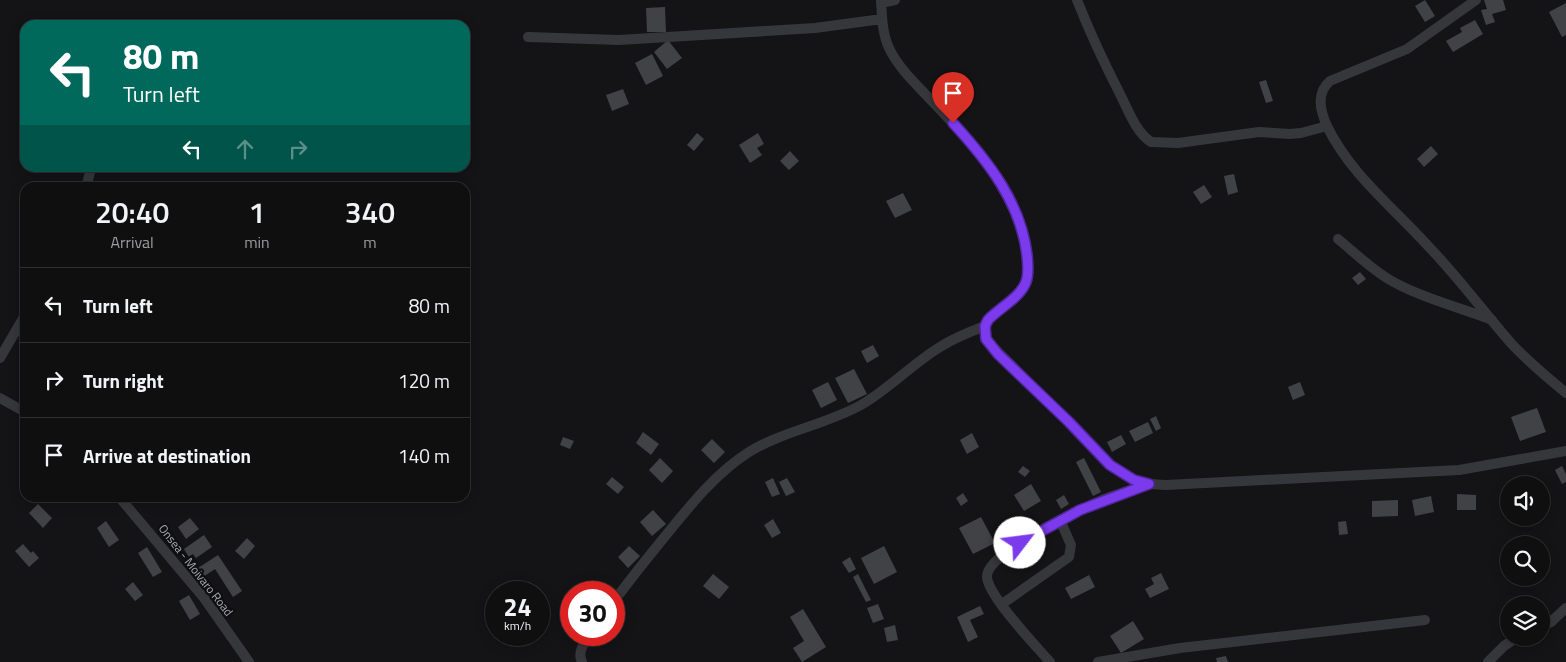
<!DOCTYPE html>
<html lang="en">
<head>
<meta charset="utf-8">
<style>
  body { margin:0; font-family:"Titillium Web",sans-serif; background:#1d1d1e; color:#f1f3f6; height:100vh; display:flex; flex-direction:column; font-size:19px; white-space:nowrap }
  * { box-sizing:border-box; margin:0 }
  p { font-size:16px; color:#9b9c9f }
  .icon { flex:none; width:28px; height:28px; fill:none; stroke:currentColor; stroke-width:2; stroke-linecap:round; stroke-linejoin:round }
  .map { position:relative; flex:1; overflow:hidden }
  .drawer { position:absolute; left:20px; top:182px; width:450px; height:320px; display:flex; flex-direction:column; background:#0f0f10; border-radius:15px; box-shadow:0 2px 12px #0003,0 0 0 1px #2f2f30 }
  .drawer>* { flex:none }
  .top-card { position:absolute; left:20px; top:20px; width:450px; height:152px; border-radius:15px; box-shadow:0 2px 12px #0003,0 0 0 1px #2f2f30; background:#00695c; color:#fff; overflow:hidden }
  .fabs { position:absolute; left:1500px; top:476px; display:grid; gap:10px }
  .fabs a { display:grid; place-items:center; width:50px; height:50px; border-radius:50%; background:#0f0f10; box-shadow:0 2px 12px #0003,0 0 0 1px #2f2f30; font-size:25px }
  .speed { position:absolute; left:485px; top:581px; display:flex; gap:10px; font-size:25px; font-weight:700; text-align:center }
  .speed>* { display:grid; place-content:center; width:65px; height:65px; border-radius:50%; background:#0f0f10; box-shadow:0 2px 12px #0003,0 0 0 1px #2f2f30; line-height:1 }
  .speed small { font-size:12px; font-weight:400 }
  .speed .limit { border:8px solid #d22; background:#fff; color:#111 }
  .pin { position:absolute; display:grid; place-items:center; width:42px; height:42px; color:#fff; margin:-51px -21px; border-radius:50% 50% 50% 0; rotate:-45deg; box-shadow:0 0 5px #0007 }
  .pin .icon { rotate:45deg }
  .me { position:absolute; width:55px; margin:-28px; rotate:60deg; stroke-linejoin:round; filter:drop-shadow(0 0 4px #0008) }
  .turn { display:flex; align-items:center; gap:18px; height:105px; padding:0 20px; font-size:22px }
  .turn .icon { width:65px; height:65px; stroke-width:2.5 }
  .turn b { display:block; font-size:35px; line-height:42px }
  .lanes { display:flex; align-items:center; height:48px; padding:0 20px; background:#0003; justify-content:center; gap:25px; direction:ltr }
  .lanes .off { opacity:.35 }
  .eta { display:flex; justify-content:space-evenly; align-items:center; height:85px; text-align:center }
  .eta b { font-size:30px; font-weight:600; line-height:35px }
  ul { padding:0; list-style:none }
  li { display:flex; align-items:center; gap:15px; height:75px; padding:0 20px; border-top:1px solid #2f2f30 }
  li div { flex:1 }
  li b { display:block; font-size:19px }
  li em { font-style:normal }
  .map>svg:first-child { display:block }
  .building { fill:#414246 }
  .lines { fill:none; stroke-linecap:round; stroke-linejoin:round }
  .street { stroke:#36373b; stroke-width:10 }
  .route-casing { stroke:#51269a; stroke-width:12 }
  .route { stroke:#7c3aed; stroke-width:9 }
  .labels { text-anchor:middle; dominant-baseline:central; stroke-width:4.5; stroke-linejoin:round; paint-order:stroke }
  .street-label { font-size:12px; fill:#a7acb5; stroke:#0f0f11 }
</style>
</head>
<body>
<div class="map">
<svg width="1566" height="662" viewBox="0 0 1566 662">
  <rect width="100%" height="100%" fill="#141416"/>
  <path class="building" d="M 1425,0 L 1435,16 L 1425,22 L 1415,6 Z
    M 1484,0 L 1503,0 L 1506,10 L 1492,14 L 1495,22 L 1486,25 L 1481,10 L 1487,9 Z
    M 1566,3 L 1566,35 L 1562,37 L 1549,12 Z
    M 665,7 L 666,32 L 647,32 L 646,8 Z
    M 1475,20 L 1483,34 L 1453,52 L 1446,41 L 1462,32 L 1460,28 Z
    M 668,40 L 682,58 L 667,69 L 654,52 Z
    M 652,54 L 663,76 L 646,85 L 635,63 Z
    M 1266,80 L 1273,101 L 1266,103 L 1259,82 Z
    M 623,89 L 629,104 L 612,111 L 606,95 Z
    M 697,133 L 704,139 L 694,151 L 687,145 Z
    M 758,133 L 764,144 L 757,148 L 762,155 L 750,163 L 739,145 Z
    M 1431,146 L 1438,154 L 1424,167 L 1417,159 Z
    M 790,151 L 799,161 L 789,170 L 780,161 Z
    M 1234,174 L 1238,192 L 1228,195 L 1224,176 Z
    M 1204,185 L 1212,197 L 1201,204 L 1193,192 Z
    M 903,193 L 912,210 L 895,218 L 886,201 Z
    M 1360,272 L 1366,279 L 1358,285 L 1352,278 Z
    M 873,345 L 879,356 L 867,363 L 861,351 Z
    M 854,369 L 867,394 L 848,403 L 835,378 Z
    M 828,382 L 837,400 L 821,408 L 812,390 Z
    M 1300,382 L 1305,395 L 1293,400 L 1288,387 Z
    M 1537,408 L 1546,432 L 1520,441 L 1511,417 Z
    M 1156,416 L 1161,428 L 1156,431 L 1150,419 Z
    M 1148,422 L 1153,433 L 1135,442 L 1129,431 Z
    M 643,432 L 659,444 L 651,455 L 636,443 Z
    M 972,433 L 979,447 L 967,454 L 960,440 Z
    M 1121,435 L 1126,444 L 1112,452 L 1107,442 Z
    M 563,437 L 574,441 L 570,449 L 560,445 Z
    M 712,439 L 725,452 L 714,463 L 701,450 Z
    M 660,458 L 673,471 L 662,483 L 649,470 Z
    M 1084,458 L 1101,492 L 1093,496 L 1076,462 Z
    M 1023,466 L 1030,471 L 1025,477 L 1018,472 Z
    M 1562,466 L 1566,474 L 1566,482 L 1562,484 L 1555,470 Z
    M 612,477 L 624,487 L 618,494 L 606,484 Z
    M 773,478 L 780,494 L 772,497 L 765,482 Z
    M 787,478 L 795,492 L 786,496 L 779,482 Z
    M 1031,484 L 1041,501 L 1024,511 L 1014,495 Z
    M 963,493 L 968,501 L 961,506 L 956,498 Z
    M 1457,494 L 1476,495 L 1476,510 L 1457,510 Z
    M 1064,495 L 1069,504 L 1061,509 L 1056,500 Z
    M 1431,496 L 1434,512 L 1415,516 L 1412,500 Z
    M 1398,500 L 1398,516 L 1372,517 L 1372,501 Z
    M 38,504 L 52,518 L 43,528 L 29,513 Z
    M 653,510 L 666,524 L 652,536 L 640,522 Z
    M 981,517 L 995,543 L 973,554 L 959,528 Z
    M 190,518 L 199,529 L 186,539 L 178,527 Z
    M 773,519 L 781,533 L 772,538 L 764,525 Z
    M 106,521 L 119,540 L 109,547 L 97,528 Z
    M 1346,521 L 1348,534 L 1339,535 L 1338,522 Z
    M 204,535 L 212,547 L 196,558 L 193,554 L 189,557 L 184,549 Z
    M 247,538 L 255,546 L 244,559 L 235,551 Z
    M 23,544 L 31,553 L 33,551 L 39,558 L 29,567 L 15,551 Z
    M 629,546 L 640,556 L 628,568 L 618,557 Z
    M 884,546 L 897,572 L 874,584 L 861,558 Z
    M 147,547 L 162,572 L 153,577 L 138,553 Z
    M 218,555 L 242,591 L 233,597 L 215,569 L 203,577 L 198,568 Z
    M 850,557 L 856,569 L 849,573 L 842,562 Z
    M 1161,573 L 1169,589 L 1150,598 L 1145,589 L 1154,584 L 1151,578 Z
    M 713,574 L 729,587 L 719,599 L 703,586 Z
    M 858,574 L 871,600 L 866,602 L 853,577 Z
    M 1089,575 L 1095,587 L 1071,599 L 1065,588 Z
    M 133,582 L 143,595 L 135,601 L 125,589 Z
    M 189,595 L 200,614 L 190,620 L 179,601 Z
    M 878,604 L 884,619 L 873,623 L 867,608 Z
    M 980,606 L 984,614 L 970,620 L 978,637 L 968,642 L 957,617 Z
    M 803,609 L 826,647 L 802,662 L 793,648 L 804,641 L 790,617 Z
    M 1133,621 L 1144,639 L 1121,653 L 1110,636 Z
    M 895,625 L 898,640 L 887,642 L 884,628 Z
    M 1226,656 L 1228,662 L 1217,662 L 1216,658 Z"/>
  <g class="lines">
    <path class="street" d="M 881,0 C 882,16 882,33 889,48 C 899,69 917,85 932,101 C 972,143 1012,184 1025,242 C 1027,254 1030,271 1025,283 C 1019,298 999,308 988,320 L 985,326 L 985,333 L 990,344 L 1069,422 L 1110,465 L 1134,480 L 1149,484 L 1166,485 L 1459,470 L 1566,451
      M 1077,0 C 1090,33 1105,65 1121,96 C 1129,112 1136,132 1151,142 L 1178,143 L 1259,132 L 1290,134 L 1301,133 L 1327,126
      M 1476,0 L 1407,49 L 1330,81 C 1316,93 1320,110 1327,126 C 1350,174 1394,208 1429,247 C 1458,277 1483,311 1510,342 C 1527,361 1547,377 1566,393
      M 881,3 L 895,0
      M 528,37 L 619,40 L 815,28 L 882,19
      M 86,188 L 91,168
      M 1338,239 C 1355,253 1371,269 1390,280 C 1419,297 1461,308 1492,320
      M 0,358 L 25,315
      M 0,398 L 25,412
      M 120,498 L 204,598 L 249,662
      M 614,601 C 627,584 640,567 654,550 C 682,516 711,476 749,452 C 783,431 825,425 861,405 C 889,389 912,364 940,347 C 954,338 969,332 985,326
      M 1002,604 L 1069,557 L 1071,545 L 1060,520
      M 1541,626 L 1551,622 L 1566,608
      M 582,662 C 577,652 584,643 590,635
      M 1050,662 C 1036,646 988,596 987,577 C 985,553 1081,509 1102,500 C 1117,494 1133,489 1149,484
      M 1098,662 L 1180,648 L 1425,620
      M 1488,662 L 1504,646 L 1516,638"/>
  </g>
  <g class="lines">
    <defs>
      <path id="route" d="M 953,123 C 988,161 1021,203 1027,255 C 1028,264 1029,274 1026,282 C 1020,298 999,308 988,320 L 985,326 L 986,339 L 998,354 L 1069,422 L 1110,465 L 1134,480 L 1149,484 L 1080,510 L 1020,543"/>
    </defs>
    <use href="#route" class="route-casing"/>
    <use href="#route" class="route"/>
  </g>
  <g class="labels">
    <g class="street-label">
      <text transform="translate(196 570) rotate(52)">Onsea - Moivaro Road</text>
    </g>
  </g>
</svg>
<div class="fabs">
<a><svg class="icon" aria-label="sound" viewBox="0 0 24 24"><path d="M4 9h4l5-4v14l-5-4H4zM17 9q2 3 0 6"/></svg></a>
<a><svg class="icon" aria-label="search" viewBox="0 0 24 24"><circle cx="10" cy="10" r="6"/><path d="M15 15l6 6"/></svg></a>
<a><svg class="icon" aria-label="layers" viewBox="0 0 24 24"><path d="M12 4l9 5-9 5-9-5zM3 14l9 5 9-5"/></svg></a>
</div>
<div class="speed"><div>24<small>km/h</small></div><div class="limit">30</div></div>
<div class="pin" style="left:953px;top:123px;background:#d93025"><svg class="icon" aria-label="arrive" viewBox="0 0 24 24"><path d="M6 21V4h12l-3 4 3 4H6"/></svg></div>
<svg class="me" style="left:1020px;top:543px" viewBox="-20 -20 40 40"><circle r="19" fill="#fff"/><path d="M0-13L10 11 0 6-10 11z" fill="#7c3aed"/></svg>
<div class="top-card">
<div class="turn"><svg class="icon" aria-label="left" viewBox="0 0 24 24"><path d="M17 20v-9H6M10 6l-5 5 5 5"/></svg><div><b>80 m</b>Turn left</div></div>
<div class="lanes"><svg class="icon" aria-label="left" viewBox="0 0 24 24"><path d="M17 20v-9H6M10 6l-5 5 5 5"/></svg><svg class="icon off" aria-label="ahead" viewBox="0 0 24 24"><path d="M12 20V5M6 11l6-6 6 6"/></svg><svg class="icon off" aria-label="right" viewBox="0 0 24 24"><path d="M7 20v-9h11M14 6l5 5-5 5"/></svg></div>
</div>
<section class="drawer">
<div class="eta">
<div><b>20:40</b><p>Arrival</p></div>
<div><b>1</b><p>min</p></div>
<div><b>340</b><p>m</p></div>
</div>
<ul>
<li><svg class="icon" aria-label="left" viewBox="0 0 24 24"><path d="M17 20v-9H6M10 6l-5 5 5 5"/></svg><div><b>Turn left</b></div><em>80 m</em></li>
<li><svg class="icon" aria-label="right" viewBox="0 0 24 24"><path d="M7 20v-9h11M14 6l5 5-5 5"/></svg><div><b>Turn right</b></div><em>120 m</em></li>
<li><svg class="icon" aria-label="arrive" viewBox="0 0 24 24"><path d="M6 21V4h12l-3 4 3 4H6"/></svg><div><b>Arrive at destination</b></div><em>140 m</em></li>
</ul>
</section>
</div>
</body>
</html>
